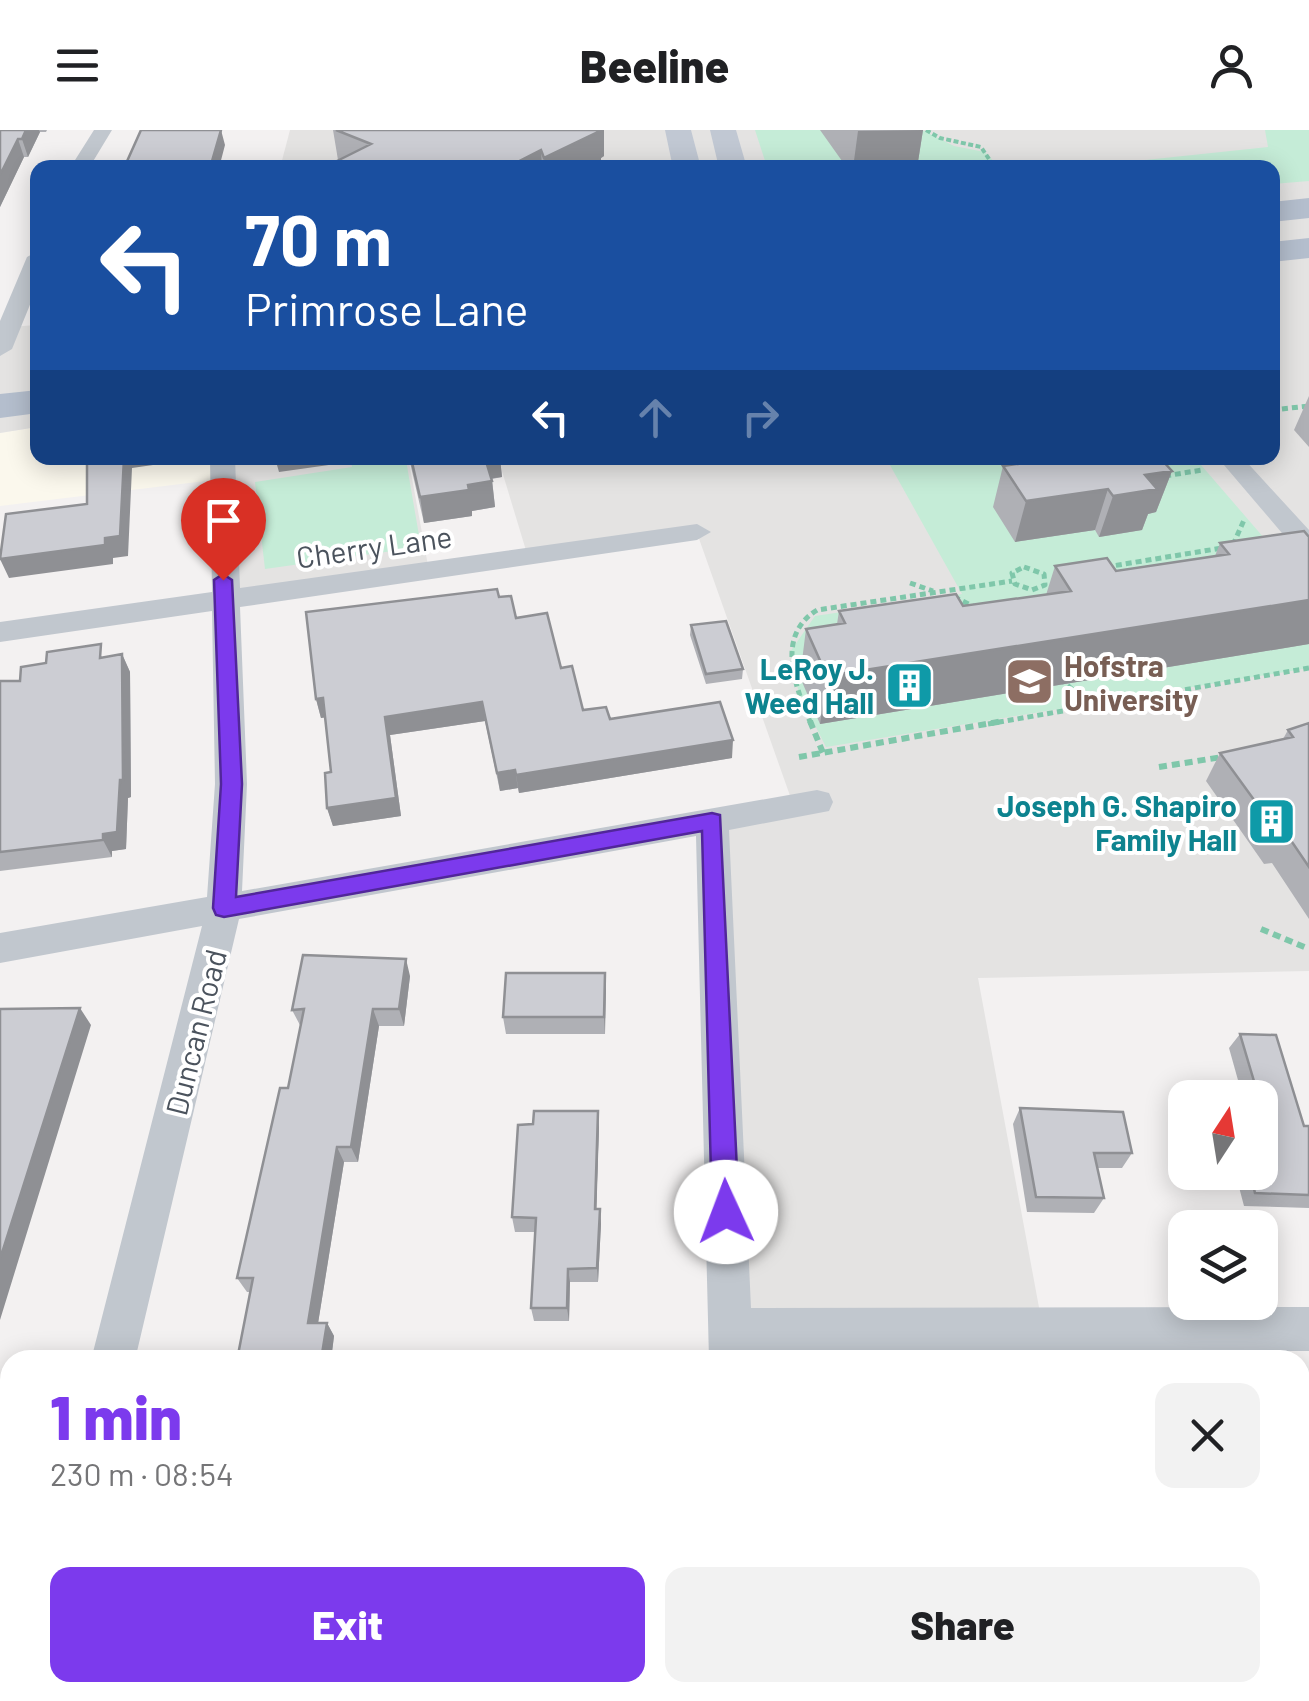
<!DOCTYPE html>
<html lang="en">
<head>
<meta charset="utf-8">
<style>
  body { margin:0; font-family:Barlow,sans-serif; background:#f2f2f2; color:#202124; height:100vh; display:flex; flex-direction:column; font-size:38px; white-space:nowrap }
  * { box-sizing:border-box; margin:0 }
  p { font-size:32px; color:#757577 }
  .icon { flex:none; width:55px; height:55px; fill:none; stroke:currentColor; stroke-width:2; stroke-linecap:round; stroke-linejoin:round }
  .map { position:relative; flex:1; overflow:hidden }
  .drawer { position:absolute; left:0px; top:1220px; width:1310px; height:352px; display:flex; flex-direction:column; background:#fff; border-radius:30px 30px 0 0; box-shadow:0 5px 25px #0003 }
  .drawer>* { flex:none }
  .top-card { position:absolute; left:30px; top:30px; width:1250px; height:305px; border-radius:20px; box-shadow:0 5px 25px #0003; background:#1a4fa0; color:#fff; overflow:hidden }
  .needle { width:65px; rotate:12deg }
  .tools { position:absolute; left:1168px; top:950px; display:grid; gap:20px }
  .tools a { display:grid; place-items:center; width:110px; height:110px; border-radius:20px; background:#fff; box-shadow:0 5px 25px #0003; font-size:50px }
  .pin { position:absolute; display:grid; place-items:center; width:85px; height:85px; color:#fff; margin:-102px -42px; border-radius:50% 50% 50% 0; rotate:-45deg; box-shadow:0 0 10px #0007 }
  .pin .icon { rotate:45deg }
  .me { position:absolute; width:110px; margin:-55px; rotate:358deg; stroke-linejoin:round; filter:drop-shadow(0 0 8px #0008) }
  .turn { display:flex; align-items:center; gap:35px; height:210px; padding:0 50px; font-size:45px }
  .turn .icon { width:130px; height:130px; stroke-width:2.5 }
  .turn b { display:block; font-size:70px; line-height:85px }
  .lanes { display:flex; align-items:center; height:95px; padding:0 50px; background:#0003; justify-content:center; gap:50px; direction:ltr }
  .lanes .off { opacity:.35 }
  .round { display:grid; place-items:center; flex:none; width:105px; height:105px; border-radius:20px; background:#f2f2f2 }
  .overview { display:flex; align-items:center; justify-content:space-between; height:170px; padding:0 50px }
  h1 { font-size:60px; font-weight:800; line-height:75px; color:#7c3aed }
  .action { display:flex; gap:20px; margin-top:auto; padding:20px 50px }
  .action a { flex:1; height:115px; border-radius:20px; background:#7c3aed; color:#fff; font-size:40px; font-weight:800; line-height:115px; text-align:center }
  .action a+a { background:#f2f2f2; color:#202124 }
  header { display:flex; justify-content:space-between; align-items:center; height:130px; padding:0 50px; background:#fff; font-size:45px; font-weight:800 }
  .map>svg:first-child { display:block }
  .commercial { fill:#fbf8ed }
  .education { fill:#e4e3e2 }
  .green { fill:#c5ecd7 }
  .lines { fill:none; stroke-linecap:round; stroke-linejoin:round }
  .path-far2 { stroke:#7fc7aa; stroke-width:4; stroke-dasharray:5 2.5; stroke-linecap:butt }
  .path-far1 { stroke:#7fc7aa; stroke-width:5; stroke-dasharray:6 4; stroke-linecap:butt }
  .path { stroke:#7fc7aa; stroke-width:6; stroke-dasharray:8 5; stroke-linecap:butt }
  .street { fill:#c1c7ce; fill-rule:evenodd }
  .secondary { fill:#c1c8d3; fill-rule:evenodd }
  .primary { fill:#b4becd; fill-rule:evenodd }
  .wall { fill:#afb0b5 }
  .shaded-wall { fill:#8f9094 }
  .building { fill:#cccdd3; stroke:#8f9094; stroke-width:2.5 }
  .route { fill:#7c3aed; stroke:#51269a; stroke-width:2.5 }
  .labels { text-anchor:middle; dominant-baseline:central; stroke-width:8; stroke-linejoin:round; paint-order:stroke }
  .street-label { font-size:30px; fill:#4b535d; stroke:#fff }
  .education-label { font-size:30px; font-weight:bold; fill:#785e54; stroke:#fff; text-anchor:start }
  .culture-label { font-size:30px; font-weight:bold; fill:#0d838f; stroke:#fff; text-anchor:end }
</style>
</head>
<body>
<header><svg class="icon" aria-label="menu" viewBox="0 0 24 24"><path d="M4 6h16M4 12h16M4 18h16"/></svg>Beeline<svg class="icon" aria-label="person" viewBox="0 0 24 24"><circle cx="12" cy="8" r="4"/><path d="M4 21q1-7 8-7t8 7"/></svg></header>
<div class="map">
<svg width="1309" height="1571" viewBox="0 0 1309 1571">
  <rect width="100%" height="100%" fill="#f3f1f1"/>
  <path class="commercial" d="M 37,297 L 38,328 L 222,328 L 222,349 L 0,376 L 0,303 Z"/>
  <path class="education" d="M 290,0 L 1309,0 L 1309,841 L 978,848 L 1043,1199 L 730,1200 L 712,691 L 794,677 L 697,403 L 528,427 L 498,328 L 1272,328 L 1272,38 L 280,38 Z
    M 37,195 L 37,297 L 0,303 L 0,219 L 9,197 Z
    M 222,328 L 441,328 L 409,332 L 429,441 L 223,470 Z"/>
  <path class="green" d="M 755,0 L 922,0 L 954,16 L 985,22 L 999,37 L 767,37 Z
    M 1265,0 L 1309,0 L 1309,51 L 1273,54 L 1272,38 L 1079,37 L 1268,17 Z
    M 376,328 L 416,328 L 406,330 L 421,417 L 265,439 L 255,352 L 352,337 L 351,331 Z
    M 886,328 L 1195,328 L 1309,460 L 1309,538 L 826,617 L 799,564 L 790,522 L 815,486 L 962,464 Z"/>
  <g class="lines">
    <path class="path-far2" d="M 926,0 L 940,8 L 981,17 L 995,38"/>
    <path class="path-far1" d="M 1272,280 L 1309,276
      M 1165,346 L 1202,340
      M 1233,415 L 1244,390
      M 1024,437 L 1044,444 L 1045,455 L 1032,460 L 1015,454 L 1012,443 Z
      M 1106,437 L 1222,418
      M 910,453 L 933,461
      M 954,467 L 979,479
      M 1060,549 L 1092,576
      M 811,594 C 795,556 775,506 817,480 L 1012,451
      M 988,594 L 1309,538"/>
    <path class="path" d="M 810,591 L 823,623
      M 799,627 L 1003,591
      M 1159,637 L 1222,627
      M 1261,799 L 1309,819"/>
    <path class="street" d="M 94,0 L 112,0 L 89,38 L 70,38 Z
      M 38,121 L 38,155 L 12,219 L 0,226 L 0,191 L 27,127 Z
      M 210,328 L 235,328 L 240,458 L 697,394 L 711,402 L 697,410 L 240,477 L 247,654 L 242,761 L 817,660 L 829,663 L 833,672 L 829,681 L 729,700 L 751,1178 L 1309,1177 L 1309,1221 L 753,1222 L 753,1230 L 709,1230 L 696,706 L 239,789 L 135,1230 L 91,1230 L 202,796 L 0,833 L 0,803 L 207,767 L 215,654 L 212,481 L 0,512 L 0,492 L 212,462 Z
      M 1218,328 L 1243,328 L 1309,400 L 1309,426 L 1299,423 Z
      M 10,1546 L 10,1562 L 54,1562 L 53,1571 L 1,1571 Z
      M 717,1562 L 769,1562 L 769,1571 L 717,1571 Z"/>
    <path class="secondary" d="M 665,0 L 691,0 L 701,38 L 673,38 Z
      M 710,0 L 736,0 L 747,38 L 719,38 Z"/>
    <path class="primary" d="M 1309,68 L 1309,88 L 1272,92 L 1272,72 Z
      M 1309,108 L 1309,128 L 1272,132 L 1272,112 Z
      M 38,260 L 38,283 L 0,288 L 0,264 Z"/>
  </g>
  <path class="wall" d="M 0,0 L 47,0 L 46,2 L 40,2 L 28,27 L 24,27 L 0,77 Z
    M 333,0 L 604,0 L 604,26 L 601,28 L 601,38 L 336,38 L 335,32 L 338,30 Z
    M 820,0 L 923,0 L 917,38 L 847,38 Z
    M 1309,266 L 1309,317 L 1294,300 Z
    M 409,328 L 500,328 L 502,347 L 492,349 L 495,377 L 472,381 L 472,386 L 424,393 Z
    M 997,328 L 1160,328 L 1172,341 L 1156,382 L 1148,384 L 1142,400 L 1099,407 L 1095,400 L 1015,412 L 993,377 L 1003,336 Z
    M 1309,407 L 1309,514 L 820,594 L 800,547 L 806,499 L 837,494 L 839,481 L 963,476 L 1046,465 L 1055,436 L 1116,441 L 1215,426 L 1220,413 Z
    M 499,467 L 561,538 L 583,580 L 732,628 L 519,663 L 518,658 L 500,661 L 485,591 L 390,605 L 401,686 L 333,696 L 327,678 L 331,642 L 325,587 L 321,588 L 316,569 Z
    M 691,495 L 743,539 L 742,549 L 706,554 L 690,505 Z
    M 122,524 L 130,542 L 131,667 L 128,668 L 126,719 L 112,721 L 112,727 L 0,741 L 0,551 L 20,551 L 106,527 Z
    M 1309,593 L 1309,789 L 1272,733 L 1264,734 L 1206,651 L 1220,623 L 1283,609 L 1288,600 Z
    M 605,843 L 605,904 L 506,904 L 503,887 Z
    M 410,846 L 404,896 L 379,896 L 358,1032 L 344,1032 L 318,1193 L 327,1193 L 334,1206 L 331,1230 L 237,1230 L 251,1162 L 247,1162 L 237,1148 L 288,958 L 301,897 L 292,880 Z
    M 1240,904 L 1304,996 L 1309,996 L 1309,1078 L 1244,1076 L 1235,1042 L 1260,1042 L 1260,968 L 1243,968 L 1229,918 Z
    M 1020,978 L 1132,1023 L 1122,1038 L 1097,1038 L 1104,1068 L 1094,1083 L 1027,1082 L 1013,994 Z
    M 599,997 L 596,1079 L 600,1079 L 601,1094 L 598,1152 L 570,1152 L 569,1191 L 534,1191 L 531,1178 L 535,1102 L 515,1102 L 512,1087 Z
    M 1300,1331 L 1309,1331 L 1309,1423 L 1300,1423 Z"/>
  <path class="shaded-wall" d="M 26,0 L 39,0 L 40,2 L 28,27 L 22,9 Z
    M 221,0 L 225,15 L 219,38 L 210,38 Z
    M 580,0 L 604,0 L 604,26 L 601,28 L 601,38 L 545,38 L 544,28 Z
    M 923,0 L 917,38 L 853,38 L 858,1 Z
    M 18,9 L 24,27 L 0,77 L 0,45 Z
    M 541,20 L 542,38 L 506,38 Z
    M 124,328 L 160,328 L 160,334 L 132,338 L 128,426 L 113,428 L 113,434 L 9,448 L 0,429 L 105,408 Z
    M 275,328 L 343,328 L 343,333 L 279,342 Z
    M 485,328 L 500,328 L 502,347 L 487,349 Z
    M 1172,341 L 1156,382 L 1148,384 L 1142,400 L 1099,407 L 1113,366 L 1145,345 Z
    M 492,351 L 495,377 L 472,381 L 472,386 L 424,393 L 420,367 L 468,355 Z
    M 1108,359 L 1095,400 L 1015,412 L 1026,371 Z
    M 1309,470 L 1309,514 L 820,594 L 827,546 Z
    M 122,524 L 130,542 L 131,667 L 128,668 L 126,719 L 112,721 L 112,727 L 103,710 L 103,704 Z
    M 323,568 L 328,587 L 321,588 L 316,569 Z
    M 482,572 L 485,591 L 390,605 L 401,686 L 333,696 L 327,678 L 385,587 Z
    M 733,610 L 732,628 L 519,663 L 516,645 Z
    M 515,640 L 518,658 L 500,661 L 497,643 Z
    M 406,829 L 410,846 L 404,896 L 399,879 Z
    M 605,843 L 606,860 L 605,904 L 604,887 Z
    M 80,878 L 91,895 L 0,1190 L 0,1129 Z
    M 373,879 L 379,896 L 358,1032 L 351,1017 Z
    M 598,981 L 599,997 L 596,1094 L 595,1079 Z
    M 337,1017 L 344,1032 L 316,1206 L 308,1193 Z
    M 600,1079 L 601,1094 L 598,1152 L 597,1138 Z
    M 568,1139 L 570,1152 L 569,1191 L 567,1178 Z
    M 327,1193 L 334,1206 L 331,1230 L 321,1230 Z"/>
  <path class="building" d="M 0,0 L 26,0 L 22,9 L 18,9 L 0,45 Z
    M 141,0 L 221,0 L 210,38 L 124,38 Z
    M 336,0 L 596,0 L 600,1 L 544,28 L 541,20 L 506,38 L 350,38 L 335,32 L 371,14 Z
    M 87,328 L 124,328 L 120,406 L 105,408 L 105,415 L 0,429 L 6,384 L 87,374 Z
    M 411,328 L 485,328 L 492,351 L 468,355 L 469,360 L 420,367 Z
    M 1035,328 L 1160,328 L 1172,341 L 1145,345 L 1157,359 L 1113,366 L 1108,359 L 1026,371 L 1003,336 L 1038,331 Z
    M 1304,401 L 1309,407 L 1309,470 L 827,546 L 806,499 L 845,493 L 839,481 L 956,464 L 963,476 L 1071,461 L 1055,436 L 1107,428 L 1116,441 L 1229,424 L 1220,413 Z
    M 497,459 L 499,467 L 511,466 L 516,488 L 547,483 L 561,538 L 572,536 L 583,580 L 606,577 L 610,589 L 720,572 L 733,610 L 516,645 L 515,640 L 497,643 L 482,572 L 385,587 L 396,668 L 327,678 L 325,643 L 331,642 L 323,568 L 316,569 L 306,482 Z
    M 726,491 L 743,539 L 706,544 L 691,495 Z
    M 101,514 L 100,528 L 122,524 L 123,650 L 120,650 L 117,702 L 103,704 L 103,710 L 0,722 L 0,551 L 20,551 L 21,537 L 46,533 L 47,522 Z
    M 1309,593 L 1309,737 L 1288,706 L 1281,707 L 1220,623 L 1293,607 L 1288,600 Z
    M 303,825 L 406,829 L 399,879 L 373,879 L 351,1017 L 337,1017 L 308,1193 L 327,1193 L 321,1230 L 237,1230 L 253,1148 L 237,1148 L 280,958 L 288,958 L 304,879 L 292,880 Z
    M 506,843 L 605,843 L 604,887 L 503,887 Z
    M 80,878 L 0,1129 L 0,879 Z
    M 1240,904 L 1276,905 L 1304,996 L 1309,996 L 1309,1065 L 1255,1063 L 1250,1042 L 1260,1042 L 1260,982 L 1263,982 L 1260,968 L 1259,968 Z
    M 1020,978 L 1123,982 L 1132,1023 L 1094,1023 L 1104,1068 L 1036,1067 Z
    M 534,981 L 598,981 L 595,1079 L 600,1079 L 597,1138 L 568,1139 L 567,1178 L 531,1178 L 536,1088 L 512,1087 L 518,995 L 533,994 Z
    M 1300,1331 L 1309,1331 L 1309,1415 L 1300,1415 Z
    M 512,1562 L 580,1562 L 580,1571 L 512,1571 Z
    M 883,1565 L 1030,1566 L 1030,1571 L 883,1571 Z"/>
  <path class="route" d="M 223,444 L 232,450 L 242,654 L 236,767 L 712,683 L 720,685 L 739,1082 L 735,1091 L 726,1095 L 716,1091 L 712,1082 L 702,701 L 224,787 L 216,785 L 213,778 L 221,654 L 214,450 Z"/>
  <defs>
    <symbol id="university-square" viewBox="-11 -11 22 22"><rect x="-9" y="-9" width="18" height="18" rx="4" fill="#8d6e63" stroke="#fff"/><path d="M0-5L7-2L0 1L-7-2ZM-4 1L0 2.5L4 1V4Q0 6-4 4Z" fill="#fff"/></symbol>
    <symbol id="building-square" viewBox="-11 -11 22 22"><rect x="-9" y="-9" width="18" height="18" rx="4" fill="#0f9aa8" stroke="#fff"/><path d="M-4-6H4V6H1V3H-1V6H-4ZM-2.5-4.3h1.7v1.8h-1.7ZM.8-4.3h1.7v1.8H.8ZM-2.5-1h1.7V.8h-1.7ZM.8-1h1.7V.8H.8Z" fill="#fff"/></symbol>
  </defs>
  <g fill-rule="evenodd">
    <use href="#university-square" x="1002" y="524" width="55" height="55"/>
    <use href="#building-square" x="882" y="528" width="55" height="55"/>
    <use href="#building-square" x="1244" y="664" width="55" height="55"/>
  </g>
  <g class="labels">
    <g class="street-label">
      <text transform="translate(374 416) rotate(-8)">Cherry Lane</text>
      <text transform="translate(195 902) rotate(-76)">Duncan Road</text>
    </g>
    <g class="education-label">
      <text x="1064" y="535">Hofstra<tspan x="1064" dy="34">University</tspan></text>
    </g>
    <g class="culture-label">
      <text x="874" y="538">LeRoy J.<tspan x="874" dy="34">Weed Hall</tspan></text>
      <text x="1237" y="675">Joseph G. Shapiro<tspan x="1237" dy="34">Family Hall</tspan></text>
    </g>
  </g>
</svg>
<div class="tools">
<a><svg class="needle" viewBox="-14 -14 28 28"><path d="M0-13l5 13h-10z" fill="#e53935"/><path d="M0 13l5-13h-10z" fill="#757577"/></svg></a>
<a><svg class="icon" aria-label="layers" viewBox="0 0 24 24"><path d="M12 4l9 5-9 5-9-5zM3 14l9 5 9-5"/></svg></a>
</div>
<div class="pin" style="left:223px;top:450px;background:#d93025"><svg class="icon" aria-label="arrive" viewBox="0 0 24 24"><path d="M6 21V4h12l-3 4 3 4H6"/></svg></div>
<svg class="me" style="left:726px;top:1082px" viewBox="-20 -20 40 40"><circle r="19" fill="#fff"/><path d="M0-13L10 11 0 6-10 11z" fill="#7c3aed"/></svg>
<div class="top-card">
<div class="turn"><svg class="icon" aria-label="left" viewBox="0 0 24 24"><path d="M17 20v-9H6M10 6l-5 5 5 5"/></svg><div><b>70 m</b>Primrose Lane</div></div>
<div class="lanes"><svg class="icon" aria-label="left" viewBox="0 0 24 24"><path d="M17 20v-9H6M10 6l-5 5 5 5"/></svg><svg class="icon off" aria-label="ahead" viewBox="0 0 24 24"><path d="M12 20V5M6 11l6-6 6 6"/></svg><svg class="icon off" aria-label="right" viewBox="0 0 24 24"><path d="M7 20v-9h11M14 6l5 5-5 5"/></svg></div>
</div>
<section class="drawer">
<div class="overview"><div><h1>1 min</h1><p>230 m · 08:54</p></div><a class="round"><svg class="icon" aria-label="close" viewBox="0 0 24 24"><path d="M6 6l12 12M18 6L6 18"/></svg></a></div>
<div class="action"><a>Exit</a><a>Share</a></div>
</section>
</div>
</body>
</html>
